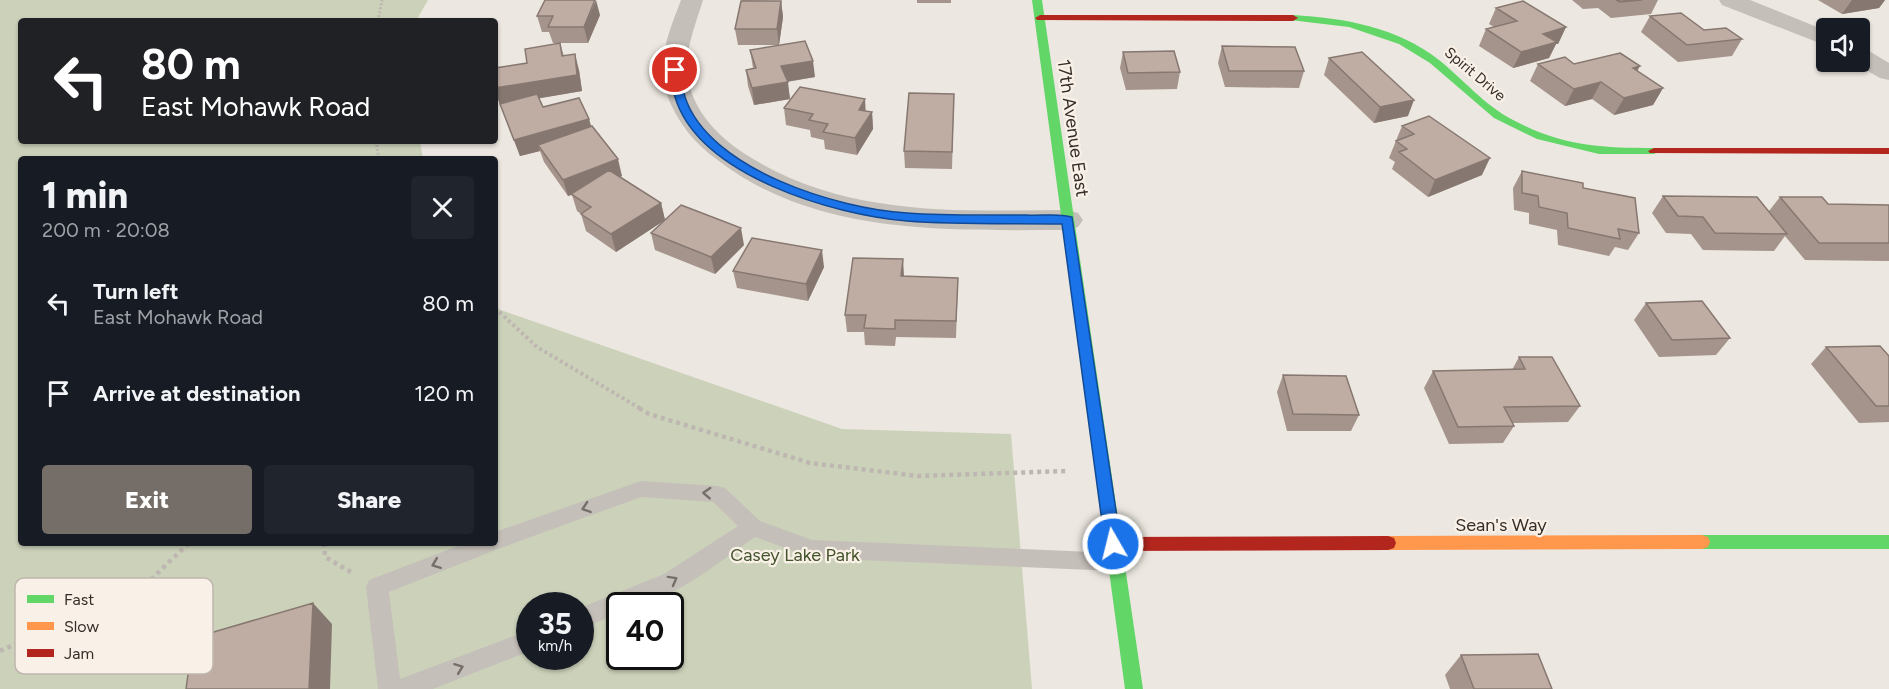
<!DOCTYPE html>
<html lang="en">
<head>
<meta charset="utf-8">
<style>
  body { margin:0; font-family:Figtree,sans-serif; background:#20242c; color:#f1f3f6; height:100vh; display:flex; flex-direction:column; font-size:22px; white-space:nowrap }
  * { box-sizing:border-box; margin:0 }
  p { font-size:20px; color:#9ea1a6 }
  .icon { flex:none; width:33px; height:33px; fill:none; stroke:currentColor; stroke-width:2; stroke-linecap:round; stroke-linejoin:round }
  .map { position:relative; flex:1; overflow:hidden }
  .sheet { position:absolute; left:18px; top:156px; width:480px; height:390px; display:flex; flex-direction:column; background:#171b24; border-radius:6px; box-shadow:0 2px 4px #0004 }
  .sheet>* { flex:none }
  .guide { position:absolute; left:18px; top:18px; width:480px; height:126px; border-radius:6px; box-shadow:0 2px 4px #0004; background:#202124; color:#fff; overflow:hidden }
  .controls { position:absolute; left:1816px; top:18px; display:grid; gap:12px }
  .controls a { display:grid; place-items:center; width:54px; height:54px; border-radius:6px; background:#171b24; box-shadow:0 2px 4px #0004; font-size:30px }
  .speed { position:absolute; left:516px; top:592px; display:flex; gap:12px; font-size:30px; font-weight:700; text-align:center }
  .speed>* { display:grid; place-content:center; width:78px; height:78px; border-radius:50%; background:#171b24; box-shadow:0 2px 4px #0004; line-height:1 }
  .speed small { font-size:15px; font-weight:400 }
  .speed .limit { border:3px solid #111; border-radius:9px; background:#fff; color:#111 }
  .pin { position:absolute; display:grid; place-items:center; width:51px; height:51px; color:#fff; margin:-26px; border:3px solid #fff; border-radius:50%; box-shadow:0 2px 6px #0007 }
  .me { position:absolute; width:66px; margin:-33px; rotate:352deg; stroke-linejoin:round; filter:drop-shadow(0 0 4px #0008) }
  .turn { display:flex; align-items:center; gap:21px; height:126px; padding:0 24px; font-size:27px }
  .turn .icon { width:78px; height:78px; stroke-width:2.5 }
  .turn b { display:block; font-size:42px; line-height:51px }
  .round { display:grid; place-items:center; flex:none; width:63px; height:63px; border-radius:6px; background:#20242c }
  .headline { display:flex; align-items:center; justify-content:space-between; height:102px; padding:0 24px }
  h1 { font-size:36px; font-weight:800; line-height:45px }
  .cta { display:flex; gap:12px; margin-top:auto; padding:12px 24px }
  .cta a { flex:1; height:69px; border-radius:6px; background:#756e68; color:#fff; font-size:24px; font-weight:800; line-height:69px; text-align:center }
  .cta a+a { background:#20242c; color:#f1f3f6 }
  ul { padding:0; list-style:none }
  li { display:flex; align-items:center; gap:18px; height:90px; padding:0 24px }
  li div { flex:1 }
  li b { display:block; font-size:22px }
  li em { font-style:normal }
  .map>svg:first-child { display:block }
  .green { fill:#ccd2ba; fill-rule:evenodd }
  .lines { fill:none; stroke-linecap:round; stroke-linejoin:round }
  .path-far2 { stroke:#beb7b1; stroke-width:3; stroke-dasharray:2 2; stroke-linecap:butt }
  .path-far1 { stroke:#beb7b1; stroke-width:4; stroke-dasharray:3 3; stroke-linecap:butt }
  .path { stroke:#beb7b1; stroke-width:4.5; stroke-dasharray:4 4; stroke-linecap:butt }
  .lane { fill:#c5bfb9; fill-rule:evenodd }
  .street { fill:#c5bfb9; fill-rule:evenodd }
  .fast { fill:#63d668; fill-rule:evenodd }
  .slow { fill:#ff974d; fill-rule:evenodd }
  .jam { fill:#b3261e; fill-rule:evenodd }
  .wall { fill:#a4948b }
  .shaded-wall { fill:#867871 }
  .building { fill:#bfaca2; stroke:#867871; stroke-width:1.5 }
  .oneway { stroke:#766f69 }
  .route { fill:#1a73e8; stroke:#114b97; stroke-width:1.5 }
  .labels { text-anchor:middle; dominant-baseline:central; stroke-width:4.5; stroke-linejoin:round; paint-order:stroke }
  .far-street-label { font-size:15px; fill:#352d28; stroke:#f9f1e7 }
  .street-label { font-size:18px; fill:#352d28; stroke:#f9f1e7 }
  .park-label { font-size:18px; fill:#43532c; stroke:#f9f1e7 }
  .key { fill:#f9f1e7; stroke:#beb6ae; stroke-width:1.5 }
  .key-label { font-size:16px; fill:#352d28 }
</style>
</head>
<body>
<div class="map">
<svg width="1889" height="689" viewBox="0 0 1889 689">
  <rect width="100%" height="100%" fill="#ece7e0"/>
  <path class="green" d="M 0,0 L 428,0 L 416,21 L 21,21 L 21,141 L 420,141 L 423,159 L 21,159 L 21,543 L 495,543 L 495,308 L 842,429 L 1011,434 L 1032,689 L 0,689 ZM 530,606 L 580,606 L 580,657 L 530,657 ZM 620,606 L 670,606 L 670,657 L 620,657 Z"/>
  <g class="lines">
    <path class="path-far2" d="M 378,21 L 382,0
      M 376,141 L 379,159"/>
    <path class="path-far1" d="M 495,308 L 537,347 L 641,409"/>
    <path class="path" d="M 639,408 L 649,414 L 810,463 L 918,476 L 1066,471
      M 324,543 L 325,557 L 351,572
      M 0,651 L 141,589 L 189,543"/>
    <path class="lane" d="M 641,481 L 718,486 L 725,488 L 760,521 L 812,540 L 1116,553 L 1124,555 L 1127,562 L 1124,569 L 1116,571 L 812,558 L 755,537 C 715,564 669,606 620,606 L 620,613 L 580,629 L 580,608 L 664,574 L 738,526 L 713,502 L 641,497 L 498,549 L 389,592 L 400,679 L 530,630 L 530,651 L 433,689 L 378,689 L 366,587 L 369,580 L 466,543 L 495,543 L 495,532 Z"/>
    <path class="street" d="M 681,0 L 703,0 C 696,23 686,47 687,71 C 690,108 716,135 745,154 C 843,217 956,211 1068,210 L 1078,213 L 1083,220 L 1078,227 L 1068,230 C 956,230 830,236 733,171 C 717,160 703,150 691,136 C 676,117 663,95 663,70 C 662,46 673,22 681,0 Z
      M 1719,0 L 1750,0 L 1827,31 L 1827,46 L 1722,5 Z
      M 1860,49 L 1869,51 L 1889,63 L 1889,80 L 1880,78 L 1852,62 L 1860,62 Z"/>
    <path class="fast" d="M 1032,0 L 1042,0 L 1143,689 L 1125,689 Z
      M 1293,15 C 1344,18 1397,27 1439,60 C 1464,80 1484,105 1513,120 C 1562,146 1600,148 1654,148 L 1660,151 L 1654,154 L 1599,154 L 1537,139 L 1494,118 L 1430,63 L 1399,44 L 1349,27 L 1290,20 L 1288,18 Z
      M 1702,535 L 1889,535 L 1889,549 L 1702,549 L 1696,547 L 1694,542 L 1696,537 Z"/>
    <path class="slow" d="M 1702,535 L 1708,537 L 1710,542 L 1708,547 L 1702,549 L 1388,550 L 1382,548 L 1380,543 L 1382,538 L 1388,536 Z"/>
    <path class="jam" d="M 1040,15 L 1293,15 L 1298,18 L 1293,21 L 1037,20 L 1035,18 Z
      M 1654,148 L 1889,148 L 1889,154 L 1650,153 L 1648,151 Z
      M 1388,536 L 1394,538 L 1396,543 L 1394,548 L 1388,550 L 1113,551 L 1107,549 L 1105,544 L 1107,539 L 1113,537 Z"/>
  </g>
  <path class="wall" d="M 742,0 L 781,1 L 783,17 L 779,45 L 738,45 L 735,29 Z
    M 917,0 L 951,0 L 951,3 L 917,3 Z
    M 1572,0 L 1658,0 L 1651,14 L 1611,18 L 1598,8 L 1583,9 Z
    M 1818,0 L 1885,0 L 1879,8 L 1842,14 Z
    M 1496,8 L 1566,27 L 1558,44 L 1556,44 L 1549,58 L 1513,68 L 1479,46 L 1486,29 L 1494,27 L 1489,24 Z
    M 600,15 L 588,43 L 560,43 L 564,56 L 579,70 L 582,91 L 539,98 L 543,107 L 589,119 L 591,127 L 622,176 L 620,177 L 661,203 L 665,220 L 744,245 L 715,274 L 655,250 L 651,233 L 665,220 L 616,252 L 586,231 L 581,214 L 577,211 L 572,195 L 568,196 L 544,162 L 540,151 L 520,156 L 495,91 L 527,63 L 560,43 L 553,43 L 549,32 L 542,32 L 537,16 Z
    M 1650,16 L 1704,30 L 1742,39 L 1732,56 L 1678,62 L 1641,32 Z
    M 1222,46 L 1304,71 L 1299,88 L 1225,87 L 1218,63 Z
    M 750,50 L 815,77 L 787,82 L 790,99 L 754,105 L 748,86 L 746,70 L 753,68 Z
    M 1123,52 L 1180,72 L 1177,89 L 1126,90 L 1120,68 Z
    M 1329,58 L 1408,116 L 1374,123 L 1324,75 Z
    M 1538,64 L 1574,64 L 1637,71 L 1663,88 L 1653,105 L 1614,115 L 1592,99 L 1565,106 L 1530,81 Z
    M 954,94 L 952,169 L 905,168 L 904,151 Z
    M 784,108 L 866,111 L 872,112 L 873,129 L 857,155 L 825,149 L 824,140 L 811,137 L 810,130 L 786,125 Z
    M 1402,126 L 1482,175 L 1428,197 L 1392,169 L 1395,162 L 1389,158 Z
    M 1522,171 L 1639,233 L 1628,250 L 1615,247 L 1609,256 L 1558,245 L 1557,230 L 1529,224 L 1529,213 L 1514,210 L 1513,188 Z
    M 1663,196 L 1769,211 L 1780,197 L 1828,204 L 1889,205 L 1889,261 L 1805,260 L 1785,236 L 1774,251 L 1703,250 L 1691,234 L 1666,233 L 1652,213 Z
    M 824,267 L 808,301 L 737,288 L 733,271 Z
    M 904,276 L 958,278 L 956,338 L 896,337 L 895,346 L 865,345 L 864,332 L 847,332 L 845,315 Z
    M 1646,303 L 1730,338 L 1716,355 L 1659,357 L 1634,320 Z
    M 1826,347 L 1889,356 L 1889,422 L 1859,423 L 1811,364 Z
    M 1519,357 L 1580,406 L 1568,422 L 1513,423 L 1514,426 L 1503,443 L 1449,444 L 1424,388 L 1433,371 L 1512,370 Z
    M 1283,375 L 1359,415 L 1351,431 L 1287,431 L 1277,392 Z
    M 1461,655 L 1552,689 L 1450,689 L 1445,675 Z"/>
  <path class="shaded-wall" d="M 596,0 L 600,15 L 588,43 L 584,27 Z
    M 1852,0 L 1885,0 L 1879,8 L 1842,14 Z
    M 781,1 L 783,17 L 779,45 L 777,29 Z
    M 1566,27 L 1558,44 L 1556,44 L 1549,58 L 1513,68 L 1521,52 L 1543,34 Z
    M 575,54 L 579,70 L 582,91 L 500,105 L 495,91 L 495,88 Z
    M 813,61 L 815,77 L 784,82 L 781,66 Z
    M 1640,66 L 1631,82 L 1633,68 Z
    M 788,82 L 790,99 L 754,105 L 752,88 Z
    M 1601,82 L 1592,99 L 1565,106 L 1574,89 Z
    M 1663,88 L 1653,105 L 1614,115 L 1624,98 Z
    M 865,99 L 866,116 L 859,110 Z
    M 1414,100 L 1408,116 L 1374,123 L 1380,107 Z
    M 872,112 L 873,129 L 857,155 L 855,138 Z
    M 589,119 L 594,136 L 538,145 L 540,151 L 520,156 L 514,140 Z
    M 1490,158 L 1482,175 L 1428,197 L 1435,180 Z
    M 618,159 L 622,176 L 568,196 L 563,180 Z
    M 661,203 L 665,220 L 616,252 L 611,234 Z
    M 741,228 L 744,245 L 715,274 L 711,257 Z
    M 822,250 L 824,267 L 808,301 L 806,284 Z
    M 903,259 L 904,276 L 901,276 Z
    M 313,603 L 332,624 L 330,689 L 309,689 Z"/>
  <path class="building" d="M 545,0 L 595,0 L 584,27 L 548,27 L 553,16 L 537,16 Z
    M 1616,0 L 1642,0 L 1620,2 Z
    M 741,1 L 781,1 L 777,29 L 735,29 Z
    M 1523,1 L 1566,27 L 1543,34 L 1557,42 L 1521,52 L 1486,29 L 1517,21 L 1496,8 Z
    M 1681,13 L 1704,30 L 1726,28 L 1742,39 L 1687,45 L 1650,16 Z
    M 805,41 L 813,61 L 781,66 L 788,82 L 752,88 L 746,70 L 756,68 L 750,50 Z
    M 560,43 L 562,56 L 575,54 L 577,75 L 495,88 L 495,68 L 527,63 L 525,49 Z
    M 1222,46 L 1295,47 L 1304,71 L 1229,71 Z
    M 1174,51 L 1180,72 L 1128,73 L 1123,52 Z
    M 1362,52 L 1414,100 L 1380,107 L 1329,58 Z
    M 1620,53 L 1640,66 L 1633,68 L 1663,88 L 1624,98 L 1601,82 L 1574,89 L 1538,64 L 1565,57 L 1574,64 Z
    M 800,87 L 865,99 L 859,110 L 872,112 L 855,138 L 823,132 L 828,124 L 809,120 L 813,114 L 784,108 Z
    M 909,93 L 954,94 L 952,152 L 904,151 Z
    M 537,94 L 543,107 L 579,98 L 589,119 L 514,140 L 500,104 Z
    M 1429,116 L 1490,158 L 1435,180 L 1399,152 L 1407,149 L 1396,141 L 1414,134 L 1402,126 Z
    M 592,126 L 618,159 L 563,180 L 538,145 Z
    M 609,170 L 661,203 L 611,234 L 581,214 L 591,207 L 571,194 Z
    M 1522,171 L 1583,183 L 1583,188 L 1635,198 L 1639,233 L 1618,229 L 1620,239 L 1568,228 L 1567,213 L 1539,207 L 1538,196 L 1522,193 Z
    M 1663,196 L 1757,197 L 1787,234 L 1715,233 L 1703,217 L 1678,216 Z
    M 1780,197 L 1822,197 L 1828,204 L 1889,205 L 1889,243 L 1819,243 Z
    M 681,205 L 741,228 L 711,257 L 651,233 Z
    M 752,238 L 822,250 L 806,284 L 733,271 Z
    M 853,258 L 903,259 L 901,276 L 958,278 L 956,321 L 895,320 L 895,329 L 864,328 L 866,315 L 845,315 Z
    M 1702,301 L 1730,338 L 1672,340 L 1646,303 Z
    M 1880,346 L 1889,356 L 1889,406 L 1876,406 L 1826,347 Z
    M 1519,357 L 1552,357 L 1580,406 L 1504,407 L 1514,426 L 1458,427 L 1433,371 L 1525,369 Z
    M 1283,375 L 1346,376 L 1359,415 L 1293,414 Z
    M 313,603 L 309,689 L 186,689 L 193,638 Z
    M 1538,654 L 1552,689 L 1474,689 L 1461,655 Z"/>
  <defs><path id="oneway-chevron" d="M-2-3.5L2.5 0L-2 3.5" fill="none" stroke-width="1.6" stroke-linecap="round" stroke-linejoin="round" transform="scale(1.5)"/></defs>
  <g class="oneway">
    <use href="#oneway-chevron" transform="translate(707 493) rotate(-177)"/>
    <use href="#oneway-chevron" transform="translate(586 508) rotate(161)"/>
    <use href="#oneway-chevron" transform="translate(436 564) rotate(159)"/>
    <use href="#oneway-chevron" transform="translate(673 580) rotate(-29)"/>
    <use href="#oneway-chevron" transform="translate(459 668) rotate(-21)"/>
  </g>
  <path class="route" d="M 675,67 L 680,70 C 682,79 683,89 685,97 C 709,170 839,209 907,213 C 947,216 987,215 1027,215 C 1041,216 1058,213 1072,217 L 1121,544 L 1119,549 L 1113,551 L 1107,549 L 1105,544 L 1062,224 C 1011,223 958,225 907,221 C 834,215 699,176 675,97 C 672,89 672,79 670,70 Z"/>
  <g class="labels">
    <g class="far-street-label">
      <text transform="translate(1475 74) rotate(40)">Spirit Drive</text>
    </g>
    <g class="street-label">
      <text transform="translate(1073 128) rotate(82)">17th Avenue East</text>
      <text x="1501" y="525">Sean's Way</text>
    </g>
    <g class="park-label">
      <text x="795" y="555">Casey Lake Park</text>
    </g>
  </g>
  <rect x="15" y="578" width="198" height="96" rx="9" class="key"/>
  <rect x="27" y="595" width="27" height="8" fill="#63d668"/>
  <rect x="27" y="622" width="27" height="8" fill="#ff974d"/>
  <rect x="27" y="649" width="27" height="8" fill="#b3261e"/>
  <g class="key-label">
    <text x="64" y="605">Fast</text>
    <text x="64" y="632">Slow</text>
    <text x="64" y="659">Jam</text>
  </g>
</svg>
<div class="controls">
<a><svg class="icon" aria-label="sound" viewBox="0 0 24 24"><path d="M4 9h4l5-4v14l-5-4H4zM17 9q2 3 0 6"/></svg></a>
</div>
<div class="speed"><div>35<small>km/h</small></div><div class="limit">40</div></div>
<div class="pin" style="left:675px;top:70px;background:#d93025"><svg class="icon" aria-label="arrive" viewBox="0 0 24 24"><path d="M6 21V4h12l-3 4 3 4H6"/></svg></div>
<svg class="me" style="left:1113px;top:544px" viewBox="-20 -20 40 40"><circle r="17" fill="#1a73e8" stroke="#fff" stroke-width="3"/><path d="M0-11L8 9 0 5-8 9z" fill="#fff"/></svg>
<div class="guide">
<div class="turn"><svg class="icon" aria-label="left" viewBox="0 0 24 24"><path d="M17 20v-9H6M10 6l-5 5 5 5"/></svg><div><b>80 m</b>East Mohawk Road</div></div>
</div>
<section class="sheet">
<div class="headline"><div><h1>1 min</h1><p>200 m · 20:08</p></div><a class="round"><svg class="icon" aria-label="close" viewBox="0 0 24 24"><path d="M6 6l12 12M18 6L6 18"/></svg></a></div>
<ul>
<li><svg class="icon" aria-label="left" viewBox="0 0 24 24"><path d="M17 20v-9H6M10 6l-5 5 5 5"/></svg><div><b>Turn left</b><p>East Mohawk Road</p></div><em>80 m</em></li>
<li><svg class="icon" aria-label="arrive" viewBox="0 0 24 24"><path d="M6 21V4h12l-3 4 3 4H6"/></svg><div><b>Arrive at destination</b></div><em>120 m</em></li>
</ul>
<div class="cta"><a>Exit</a><a>Share</a></div>
</section>
</div>
</body>
</html>
